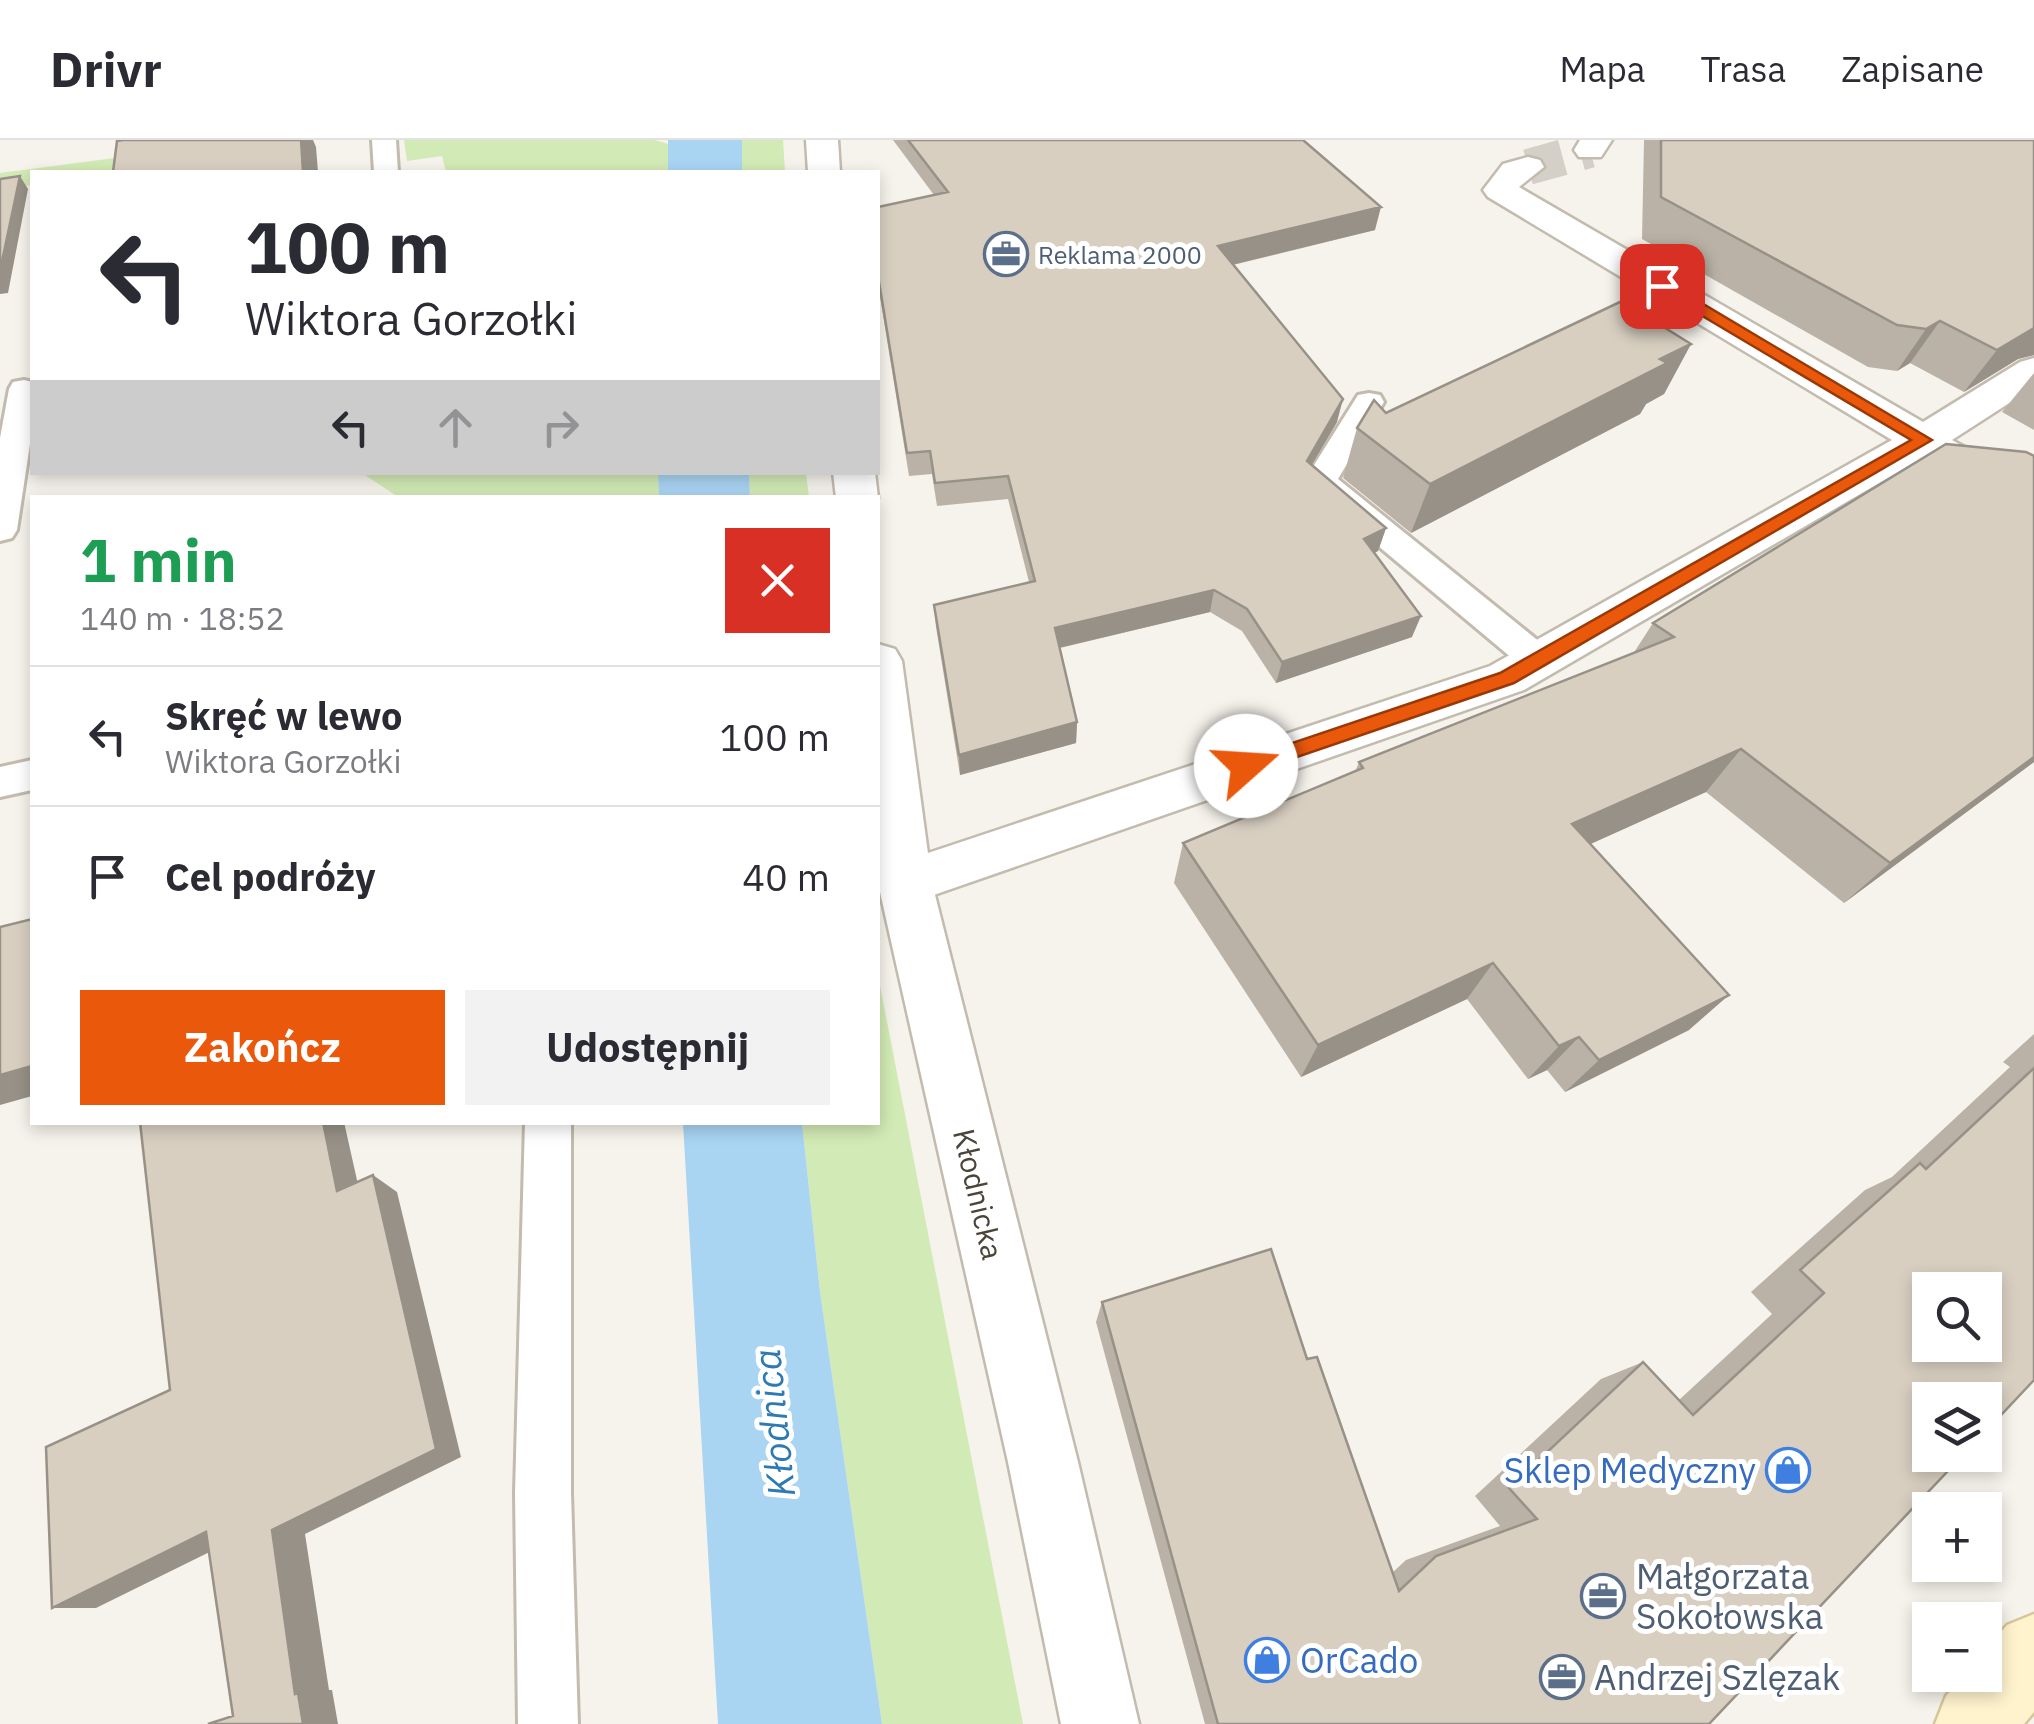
<!DOCTYPE html>
<html lang="pl">
<head>
<meta charset="utf-8">
<style>
  body { margin:0; font-family:"IBM Plex Sans",sans-serif; background:#f2f2f3; color:#2b2b33; height:100vh; display:flex; flex-direction:column; font-size:38px; white-space:nowrap }
  * { box-sizing:border-box; margin:0 }
  p { font-size:32px; color:#7c7c81 }
  .icon { flex:none; width:55px; height:55px; fill:none; stroke:currentColor; stroke-width:2; stroke-linecap:round; stroke-linejoin:round }
  .map { position:relative; flex:1; overflow:hidden }
  .drawer { position:absolute; left:30px; top:355px; width:850px; height:630px; display:flex; flex-direction:column; background:#fff; border-radius:0px; box-shadow:0 5px 15px #0003 }
  .drawer>* { flex:none }
  .hud { position:absolute; left:30px; top:30px; width:850px; height:305px; border-radius:0px; box-shadow:0 5px 15px #0003; background:#fff; color:#2b2b33; overflow:hidden }
  .fabs { position:absolute; left:1912px; top:1132px; display:grid; gap:20px }
  .fabs a { display:grid; place-items:center; width:90px; height:90px; border-radius:0px; background:#fff; box-shadow:0 5px 15px #0003; font-size:50px }
  .pin { position:absolute; display:grid; place-items:center; width:85px; height:85px; color:#fff; margin:-42px; border-radius:20px; box-shadow:0 5px 15px #0006 }
  .me { position:absolute; width:110px; margin:-55px; rotate:71deg; stroke-linejoin:round; filter:drop-shadow(0 0 8px #0008) }
  .turn { display:flex; align-items:center; gap:35px; height:210px; padding:0 50px; font-size:45px }
  .turn .icon { width:130px; height:130px; stroke-width:2.5 }
  .turn b { display:block; font-size:70px; line-height:85px }
  .lanes { display:flex; align-items:center; height:95px; padding:0 50px; background:#0003; justify-content:center; gap:50px; direction:ltr }
  .lanes .off { opacity:.35 }
  .round { display:grid; place-items:center; flex:none; width:105px; height:105px; border-radius:0px; background:#f2f2f3 }
  .head { display:flex; align-items:center; justify-content:space-between; height:170px; padding:0 50px }
  h1 { font-size:60px; font-weight:700; line-height:75px; color:#1e9e55 }
  .action { display:flex; gap:20px; margin-top:auto; padding:20px 50px }
  .action a { flex:1; height:115px; border-radius:0px; background:#ea580c; color:#fff; font-size:40px; font-weight:700; line-height:115px; text-align:center }
  .action a+a { background:#f2f2f3; color:#2b2b33 }
  ul { padding:0; list-style:none }
  li { display:flex; align-items:center; gap:30px; height:140px; padding:0 50px; border-top:2px solid #e1e1e2 }
  li div { flex:1 }
  li b { display:block; font-size:38px }
  li em { font-style:normal }
  header { display:flex; align-items:center; gap:60px; box-sizing:border-box; height:140px; padding:0 50px; background:#fff; border-bottom:2px solid #e1e1e2 }
  header strong { font-size:48px }
  nav { display:flex; gap:55px; margin-inline-start:auto; font-size:35px }
  .map>svg:first-child { display:block }
  .green { fill:#d2eab5 }
  .water { fill:#a9d4f2 }
  .lines { fill:none; stroke-linecap:round; stroke-linejoin:round }
  .minor-tunnel { stroke:#d4d0c8; stroke-width:36; stroke-dasharray:36 18; stroke-linecap:butt }
  .service-casing { stroke:#c2bbae; stroke-width:6 }
  .minor-casing { stroke:#c2bbae; stroke-width:5 }
  .tertiary-casing { stroke:#c2bbae; stroke-width:5 }
  .secondary-casing { stroke:#d6c79b; stroke-width:5 }
  .service { fill:#fff; fill-rule:evenodd }
  .minor { fill:#fff; fill-rule:evenodd }
  .tertiary { fill:#fff; fill-rule:evenodd }
  .secondary { fill:#fff3cd; fill-rule:evenodd }
  .wall { fill:#bab2a6 }
  .shaded-wall { fill:#979187 }
  .building { fill:#d8cfc1; stroke:#979187; stroke-width:2.5; fill-rule:evenodd }
  .route { fill:#ea580c; stroke:#983908; stroke-width:2.5 }
  .labels { text-anchor:middle; dominant-baseline:central; stroke-width:10; stroke-linejoin:round; paint-order:stroke }
  .far-service-label { font-size:25px; fill:#4e5e75; stroke:#fff; text-anchor:start }
  .street-label { font-size:30px; fill:#4b4439; stroke:#fff }
  .near-shop-label { font-size:35px; fill:#366cbe; stroke:#fff; text-anchor:end }
  .near-service-label { font-size:35px; fill:#4e5e75; stroke:#fff; text-anchor:start }
  .near-water-label { font-size:38px; font-style:italic; fill:#2e7ab2; stroke:#fff }
</style>
</head>
<body>
<header>
<strong>Drivr</strong>
<nav><a>Mapa</a><a>Trasa</a><a>Zapisane</a></nav>
</header>
<div class="map">
<svg width="2034" height="1584" viewBox="0 0 2034 1584">
  <rect width="100%" height="100%" fill="#f6f3ec"/>
  <path class="green" d="M 404,0 L 655,0 L 668,4 L 668,32 L 446,32 L 442,16 L 407,21 Z
    M 742,0 L 783,0 L 785,32 L 742,32 Z
    M 145,14 L 116,32 L 32,32 L 32,45 L 0,49 L 0,33 Z
    M 362,333 L 658,333 L 659,357 L 398,357 Z
    M 749,333 L 806,333 L 809,357 L 750,357 Z
    M 878,835 L 1023,1584 L 882,1584 L 820,1152 L 802,983 L 878,982 Z"/>
  <path class="water" d="M 668,0 L 742,0 L 742,32 L 668,32 Z
    M 658,333 L 749,333 L 750,357 L 659,357 Z
    M 683,983 L 802,983 L 820,1152 L 882,1584 L 718,1584 Z"/>
  <g class="lines">
    <path class="minor-tunnel" d="M 1528,27 L 1590,10"/>
    <defs>
      <path id="service" d="M 372,0 L 396,0 L 398,32 L 374,32 Z
        M 24,240 L 32,242 L 32,291 L 17,390 L 12,398 L 0,401 L 0,298 L 9,249 L 13,242 Z
        M 1369,253 L 1380,255 L 1384,262 L 1338,339 L 1551,511 L 1556,520 L 1551,529 L 1538,533 L 1525,529 L 1309,348 L 1304,341 L 1358,255 Z
        M 32,620 L 32,650 L 0,657 L 0,627 Z
        M 525,982 L 571,982 L 571,1353 L 578,1584 L 518,1584 L 515,1353 Z"/>
      <path id="minor" d="M 1580,0 L 1612,0 L 1601,17 L 1579,17 L 1574,10 Z
        M 1528,17 L 1540,20 L 1544,27 L 1519,47 L 1923,282 L 2020,222 L 2034,218 L 2034,247 L 1952,300 L 2034,347 L 2034,380 L 2019,376 L 1922,318 L 1524,550 L 905,765 L 886,759 L 878,743 L 886,727 L 1490,526 L 1892,300 L 1488,57 L 1483,50 L 1503,24 Z"/>
      <path id="tertiary" d="M 806,0 L 838,0 L 840,32 L 808,32 Z
        M 833,332 L 875,332 L 878,358 L 836,358 Z
        M 878,504 L 895,509 L 902,521 L 932,743 L 1078,1322 L 1139,1584 L 1061,1584 L 1008,1322 L 878,743 Z"/>
      <path id="secondary" d="M 2034,1474 L 2034,1572 L 2024,1584 L 1935,1584 L 1946,1556 L 1965,1535 L 1985,1535 L 1985,1511 L 2007,1485 Z"/>
    </defs>
    <use href="#service" class="service-casing"/>
    <use href="#minor" class="minor-casing"/>
    <use href="#tertiary" class="tertiary-casing"/>
    <use href="#secondary" class="secondary-casing"/>
    <use href="#service" class="service"/>
    <use href="#minor" class="minor"/>
    <use href="#tertiary" class="tertiary"/>
    <use href="#secondary" class="secondary"/>
  </g>
  <path class="wall" d="M 893,0 L 1303,0 L 1375,90 L 1233,125 L 1337,282 L 1312,325 L 1386,388 L 1378,411 L 1374,413 L 1412,497 L 1276,543 L 1242,491 L 1210,472 L 1060,508 L 1077,582 L 1076,603 L 960,635 L 936,487 L 934,465 L 1029,442 L 1008,359 L 937,366 L 932,334 L 909,336 L 878,144 L 878,67 L 934,55 Z
    M 1644,0 L 2034,0 L 2034,215 L 2018,219 L 1964,252 L 1910,223 L 1897,231 L 1868,227 L 1642,99 Z
    M 1691,204 L 1664,254 L 1646,264 L 1640,274 L 1411,393 L 1343,338 L 1357,288 Z
    M 2034,233 L 2034,290 L 2002,272 Z
    M 2034,316 L 2034,622 L 1844,763 L 1706,652 L 1590,704 L 1689,890 L 1565,952 L 1547,930 L 1528,939 L 1467,859 L 1301,937 L 1174,743 L 1183,703 L 1355,632 L 1359,622 L 1633,514 L 1653,483 Z
    M 2034,894 L 2034,1240 L 1709,1584 L 1205,1584 L 1096,1182 L 1102,1162 L 1307,1219 L 1392,1433 L 1406,1420 L 1500,1386 L 1475,1356 L 1601,1239 L 1643,1222 L 1679,1260 L 1772,1174 L 1751,1152 L 1865,1050 L 1892,1037 L 2010,927 L 2003,922 Z"/>
  <path class="shaded-wall" d="M 301,0 L 313,0 L 316,7 L 318,32 L 303,32 Z
    M 20,36 L 28,49 L 8,153 L 0,154 L 0,131 Z
    M 1381,67 L 1375,90 L 1215,129 L 1218,106 Z
    M 1940,181 L 1910,223 L 1897,231 L 1926,189 Z
    M 2034,188 L 2034,215 L 2018,219 L 1964,252 L 1997,210 Z
    M 1691,204 L 1664,254 L 1646,264 L 1640,274 L 1411,393 L 1430,344 Z
    M 1343,259 L 1337,282 L 1301,343 L 1307,321 Z
    M 1386,388 L 1378,411 L 1357,422 L 1364,399 Z
    M 1214,450 L 1210,472 L 1054,509 L 1055,488 Z
    M 1421,476 L 1412,497 L 1276,543 L 1282,522 Z
    M 1077,582 L 1076,603 L 960,635 L 959,615 Z
    M 1741,609 L 1706,652 L 1544,725 L 1572,684 Z
    M 2034,617 L 2034,622 L 1844,763 L 1890,723 Z
    M 1493,823 L 1467,859 L 1301,937 L 1318,905 Z
    M 1729,855 L 1689,890 L 1565,952 L 1599,920 Z
    M 1579,897 L 1547,930 L 1528,939 L 1559,906 Z
    M 32,926 L 32,956 L 0,965 L 0,935 Z
    M 323,982 L 344,982 L 363,1067 L 337,1051 Z
    M 373,1035 L 397,1052 L 461,1317 L 305,1394 L 329,1550 L 332,1550 L 338,1584 L 303,1584 L 295,1554 L 272,1390 Z
    M 206,1392 L 242,1396 L 96,1468 L 52,1468 Z"/>
  <path class="building" d="M 123,0 L 301,0 L 303,32 L 113,32 L 117,1 Z
    M 908,0 L 1303,0 L 1381,67 L 1218,106 L 1343,259 L 1307,321 L 1386,388 L 1364,399 L 1421,476 L 1282,522 L 1247,469 L 1214,450 L 1055,488 L 1077,582 L 959,615 L 934,465 L 1035,441 L 1008,336 L 935,343 L 930,311 L 907,313 L 878,136 L 878,67 L 948,52 Z
    M 1661,0 L 2034,0 L 2034,188 L 1997,210 L 1940,181 L 1926,189 L 1897,185 L 1661,57 Z
    M 20,36 L 0,131 L 0,39 Z
    M 1622,161 L 1691,204 L 1660,219 L 1667,223 L 1430,344 L 1357,288 L 1374,260 L 1386,273 Z
    M 1946,304 L 2026,312 L 2034,316 L 2034,617 L 1890,723 L 1741,609 L 1572,684 L 1729,855 L 1599,920 L 1579,897 L 1559,906 L 1493,823 L 1318,905 L 1183,703 L 1363,628 L 1359,622 L 1674,497 L 1653,483 Z
    M 32,779 L 32,926 L 0,935 L 0,787 Z
    M 2034,928 L 2034,1240 L 1985,1292 L 1985,1260 L 1930,1260 L 1930,1315 L 1963,1315 L 1709,1584 L 1218,1584 L 1102,1162 L 1271,1109 L 1307,1219 L 1317,1217 L 1399,1451 L 1436,1416 L 1537,1379 L 1509,1348 L 1643,1222 L 1693,1275 L 1824,1153 L 1800,1130 L 1920,1023 L 1926,1029 ZM 1930,1150 L 1985,1150 L 1985,1205 L 1930,1205 Z
    M 140,982 L 323,982 L 337,1051 L 373,1035 L 436,1309 L 272,1390 L 295,1554 L 298,1553 L 303,1584 L 208,1584 L 233,1576 L 206,1392 L 52,1468 L 46,1307 L 170,1250 Z"/>
  <path class="route" d="M 1657,143 L 1668,143 L 1932,300 L 1514,543 L 1253,632 L 1239,632 L 1236,626 L 1239,621 L 1500,533 L 1911,300 L 1657,149 Z"/>
  <defs>
    <symbol id="office-ring" viewBox="-11 -11 22 22"><circle r="9.5" fill="#fff" stroke="#5c6f8a" stroke-width="1.5"/><path d="M-6-3h4V-5.5h4V-3h4V5H-6ZM-1-4.5V-3h2v-1.5ZM-6 0V1H6V0Z" fill="#5c6f8a"/></symbol>
    <symbol id="shop-ring" viewBox="-11 -11 22 22"><circle r="9.5" fill="#fff" stroke="#3f7fe0" stroke-width="1.5"/><path d="M-5-2.5h2.3a2.7 3.5 0 0 1 5.4 0H5L5.5 6h-11ZM-1.5-2.5h3a1.5 2.3 0 0 0-3 0Z" fill="#3f7fe0"/></symbol>
  </defs>
  <g fill-rule="evenodd">
    <use href="#office-ring" x="981" y="89" width="50" height="50"/>
    <use href="#shop-ring" x="1763" y="1305" width="50" height="50"/>
    <use href="#office-ring" x="1578" y="1431" width="50" height="50"/>
    <use href="#shop-ring" x="1242" y="1495" width="50" height="50"/>
    <use href="#office-ring" x="1537" y="1512" width="50" height="50"/>
  </g>
  <g class="labels">
    <g class="far-service-label">
      <text x="1038" y="114">Reklama 2000</text>
    </g>
    <g class="street-label">
      <text transform="translate(979 1054) rotate(77)">Kłodnicka</text>
    </g>
    <g class="near-shop-label">
      <text x="1756" y="1330">Sklep Medyczny</text>
      <text x="1300" y="1520" text-anchor="start">OrCado</text>
    </g>
    <g class="near-service-label">
      <text x="1636" y="1436">Małgorzata<tspan x="1636" dy="40">Sokołowska</tspan></text>
      <text x="1594" y="1537">Andrzej Szlęzak</text>
    </g>
    <g class="near-water-label">
      <text transform="translate(773 1283) rotate(-96)">Kłodnica</text>
    </g>
  </g>
</svg>
<div class="fabs">
<a><svg class="icon" aria-label="search" viewBox="0 0 24 24"><circle cx="10" cy="10" r="6"/><path d="M15 15l6 6"/></svg></a>
<a><svg class="icon" aria-label="layers" viewBox="0 0 24 24"><path d="M12 4l9 5-9 5-9-5zM3 14l9 5 9-5"/></svg></a>
<a>+</a>
<a>−</a>
</div>
<div class="pin" style="left:1662px;top:146px;background:#d93025"><svg class="icon" aria-label="arrive" viewBox="0 0 24 24"><path d="M6 21V4h12l-3 4 3 4H6"/></svg></div>
<svg class="me" style="left:1246px;top:626px" viewBox="-20 -20 40 40"><circle r="19" fill="#fff"/><path d="M0-13L10 11 0 6-10 11z" fill="#ea580c"/></svg>
<div class="hud">
<div class="turn"><svg class="icon" aria-label="left" viewBox="0 0 24 24"><path d="M17 20v-9H6M10 6l-5 5 5 5"/></svg><div><b>100 m</b>Wiktora Gorzołki</div></div>
<div class="lanes"><svg class="icon" aria-label="left" viewBox="0 0 24 24"><path d="M17 20v-9H6M10 6l-5 5 5 5"/></svg><svg class="icon off" aria-label="ahead" viewBox="0 0 24 24"><path d="M12 20V5M6 11l6-6 6 6"/></svg><svg class="icon off" aria-label="right" viewBox="0 0 24 24"><path d="M7 20v-9h11M14 6l5 5-5 5"/></svg></div>
</div>
<section class="drawer">
<div class="head"><div><h1>1 min</h1><p>140 m · 18:52</p></div><a class="round" style="background:#d93025;color:#fff"><svg class="icon" aria-label="close" viewBox="0 0 24 24"><path d="M6 6l12 12M18 6L6 18"/></svg></a></div>
<ul>
<li><svg class="icon" aria-label="left" viewBox="0 0 24 24"><path d="M17 20v-9H6M10 6l-5 5 5 5"/></svg><div><b>Skręć w lewo</b><p>Wiktora Gorzołki</p></div><em>100 m</em></li>
<li><svg class="icon" aria-label="arrive" viewBox="0 0 24 24"><path d="M6 21V4h12l-3 4 3 4H6"/></svg><div><b>Cel podróży</b></div><em>40 m</em></li>
</ul>
<div class="action"><a>Zakończ</a><a>Udostępnij</a></div>
</section>
</div>
</body>
</html>
